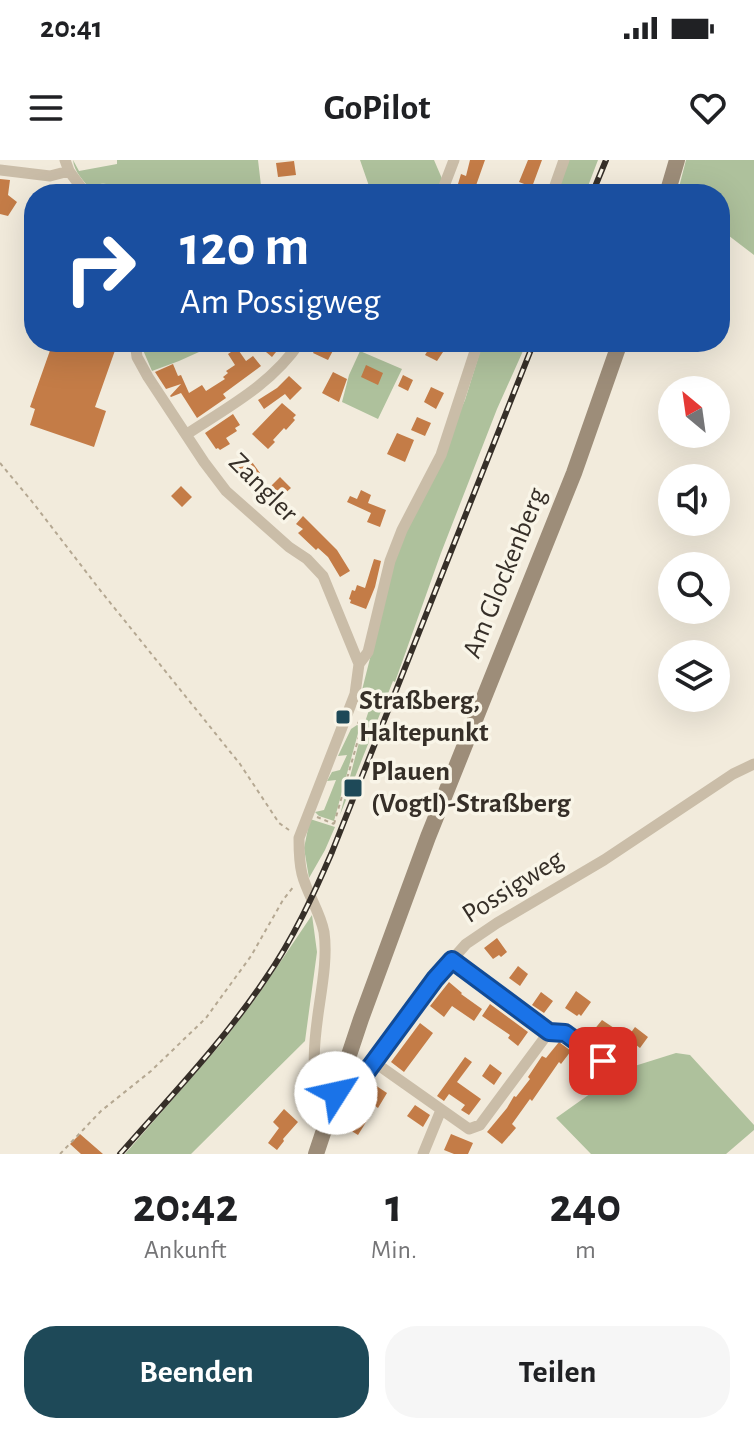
<!DOCTYPE html>
<html lang="de">
<head>
<meta charset="utf-8">
<style>
  body { margin:0; font-family:"Alegreya Sans",sans-serif; background:#f6f6f6; color:#202124; height:100vh; display:flex; flex-direction:column; font-size:30px; white-space:nowrap }
  * { box-sizing:border-box; margin:0 }
  p { font-size:26px; color:#757577 }
  .icon { flex:none; width:44px; height:44px; fill:none; stroke:currentColor; stroke-width:2; stroke-linecap:round; stroke-linejoin:round }
  .map { position:relative; height:994px; overflow:hidden }
  .side { display:flex; flex-direction:column; background:#fff; flex:1 }
  .side>* { flex:none }
  .top-card { position:absolute; left:24px; top:24px; width:706px; height:168px; border-radius:32px; box-shadow:0 8px 32px #0002; background:#1a4fa0; color:#fff; overflow:hidden }
  .needle { width:52px; rotate:331deg }
  .fabs { position:absolute; left:658px; top:216px; display:grid; gap:16px }
  .fabs a { display:grid; place-items:center; width:72px; height:72px; border-radius:50%; background:#fff; box-shadow:0 8px 32px #0002; font-size:40px }
  .pin { position:absolute; display:grid; place-items:center; width:68px; height:68px; color:#fff; margin:-34px; border-radius:16px; box-shadow:0 4px 12px #0006 }
  .me { position:absolute; width:88px; margin:-44px; rotate:55deg; stroke-linejoin:round; filter:drop-shadow(0 0 6px #0008) }
  .turn { display:flex; align-items:center; gap:28px; height:168px; padding:0 24px; font-size:36px }
  .turn .icon { width:104px; height:104px; stroke-width:2.5 }
  .turn b { display:block; font-size:56px; line-height:68px }
  .eta { display:flex; justify-content:space-evenly; align-items:center; height:136px; text-align:center }
  .eta b { font-size:48px; font-weight:700; line-height:56px }
  .cta { display:flex; gap:16px; margin-top:auto; padding:16px 24px }
  .cta a { flex:1; height:92px; border-radius:32px; background:#1e4958; color:#fff; font-size:32px; font-weight:700; line-height:92px; text-align:center }
  .cta a+a { background:#f6f6f6; color:#202124 }
  .status { display:flex; justify-content:space-between; align-items:center; height:56px; padding:0 40px; background:#fff; direction:ltr }
  .status svg { height:22px; fill:currentColor }
  header { display:flex; justify-content:space-between; align-items:center; height:104px; padding:0 24px; background:#fff; font-size:36px; font-weight:700 }
  .map>svg:first-child { display:block }
  .green { fill:#aec19c }
  .building { fill:#c47c47 }
  .lines { fill:none; stroke-linecap:round; stroke-linejoin:round }
  .path { stroke:#b5a892; stroke-width:2; stroke-dasharray:4 4; stroke-linecap:butt }
  .street { stroke:#cabda8; stroke-width:11 }
  .secondary { stroke:#9d8d79; stroke-width:16 }
  .rail-casing { stroke:#362f28; stroke-width:6 }
  .rail { stroke:#f9f5e8; stroke-width:3; stroke-dasharray:9; stroke-linecap:butt }
  .route-casing { stroke:#114b97; stroke-width:20 }
  .route { stroke:#1a73e8; stroke-width:14 }
  .poi-dot { fill:#1e4958; stroke:#f9f5e8; stroke-width:3 }
  .labels { text-anchor:middle; dominant-baseline:central; stroke-width:7; stroke-linejoin:round; paint-order:stroke }
  .street-label { font-size:28px; fill:#362f28; stroke:#f9f5e8 }
  .poi-label { font-size:28px; font-weight:bold; fill:#362f28; stroke:#f9f5e8; text-anchor:start }
</style>
</head>
<body>
<div class="status"><b>20:41</b><svg viewBox="0 0 49 12"><path d="M0 12V9h3v3zM5 12V6h3v6zM10 12V3h3v9zM15 12V0h3v12zM26 1h20v11H26zM47 4h2v5h-2z"/></svg></div>
<header><svg class="icon" aria-label="menu" viewBox="0 0 24 24"><path d="M4 6h16M4 12h16M4 18h16"/></svg>GoPilot<svg class="icon" aria-label="heart" viewBox="0 0 24 24"><path d="M12 20l-8-8c-3-5 5-10 8-4 3-6 11-1 8 4z"/></svg></header>
<div class="map">
<svg width="754" height="994" viewBox="0 0 754 994">
  <rect width="100%" height="100%" fill="#f2ebdc"/>
  <path class="green" d="M 73,0 L 79,11 L 117,4 L 117,0 L 258,0 L 262,34 L 116,34 C 113,25 109,23 100,24 L 92,31 C 84,21 74,12 73,0 Z
    M 360,0 L 434,0 L 443,21 L 438,34 L 363,34 L 369,26 Z
    M 568,0 L 598,0 L 585,34 L 557,34 Z
    M 686,0 L 754,0 L 754,95 L 720,69 L 720,34 L 680,34 L 678,31 Z
    M 144,182 L 219,182 L 219,183 L 179,201 L 152,211 L 143,190 Z
    M 483,182 L 527,182 L 497,249 L 441,393 L 395,522 L 393,521 L 340,655 L 362,571 L 370,547 L 359,542 L 394,403 L 400,385 L 465,240 Z
    M 360,191 L 402,209 L 378,259 L 342,242 L 349,215 Z
    M 357,565 L 360,566 L 334,661 L 319,656 L 315,652 L 324,650 L 336,620 L 327,621 L 332,612 L 340,610 L 347,595 L 338,596 L 351,569 Z
    M 310,659 L 335,667 L 325,690 L 309,718 L 304,688 Z
    M 312,755 L 317,792 L 305,881 L 191,994 L 125,994 L 220,885 L 256,838 Z
    M 676,893 L 690,895 L 754,965 L 754,970 L 726,994 L 591,994 L 556,958 L 625,909 Z"/>
  <path class="building" d="M 470,0 L 485,0 L 473,34 L 455,34 L 461,14 L 466,16 Z
    M 528,0 L 542,0 L 532,27 L 519,22 Z
    M 294,1 L 296,15 L 278,17 L 276,3 Z
    M 0,19 L 10,20 L 8,35 L 17,42 L 8,56 L 0,54 Z
    M 53,182 L 118,182 L 95,247 L 106,251 L 94,287 L 30,265 L 35,249 L 30,247 Z
    M 254,182 L 275,182 L 280,187 L 272,197 Z
    M 319,182 L 330,182 L 336,185 L 328,200 L 313,193 Z
    M 433,182 L 440,182 L 447,186 L 437,201 L 425,195 Z
    M 234,190 L 236,192 L 239,191 L 246,201 L 253,196 L 261,206 L 223,234 L 226,238 L 197,258 L 181,233 L 171,237 L 170,236 L 181,224 L 166,229 L 155,212 L 173,204 L 178,216 L 181,215 L 189,233 L 202,225 L 206,231 L 225,219 L 223,217 L 228,213 L 226,211 L 235,205 L 228,194 Z
    M 366,205 L 383,213 L 378,225 L 361,217 Z
    M 333,212 L 347,219 L 339,242 L 322,233 Z
    M 403,215 L 413,220 L 408,231 L 398,226 Z
    M 289,216 L 302,228 L 290,240 L 285,234 L 264,249 L 258,240 L 277,228 Z
    M 431,227 L 444,233 L 436,249 L 424,242 Z
    M 282,243 L 296,255 L 293,258 L 295,260 L 286,270 L 284,268 L 273,280 L 275,282 L 268,289 L 252,274 Z
    M 233,254 L 240,265 L 235,268 L 237,271 L 226,278 L 230,284 L 220,290 L 218,288 L 216,289 L 205,273 Z
    M 417,257 L 431,263 L 425,276 L 411,270 Z
    M 397,273 L 414,280 L 405,302 L 387,294 Z
    M 247,295 L 260,313 L 257,316 L 258,317 L 248,326 L 232,308 Z
    M 280,317 L 291,328 L 283,335 L 281,332 L 268,345 L 260,337 Z
    M 181,326 L 192,337 L 182,347 L 171,336 Z
    M 361,330 L 371,335 L 368,343 L 386,350 L 380,367 L 367,362 L 371,353 L 347,342 L 350,336 L 357,339 Z
    M 303,356 L 337,390 L 350,411 L 340,417 L 328,397 L 318,388 L 316,390 L 298,373 L 303,369 L 296,364 Z
    M 374,399 L 381,401 L 375,427 L 366,449 L 350,443 L 351,440 L 349,439 L 352,430 L 355,431 L 357,425 L 365,428 Z
    M 497,778 L 507,792 L 501,797 L 499,795 L 493,799 L 484,788 Z
    M 518,806 L 528,814 L 520,826 L 509,818 Z
    M 449,822 L 462,833 L 461,834 L 482,849 L 474,861 L 452,846 L 444,857 L 430,846 Z
    M 576,831 L 591,842 L 581,856 L 579,854 L 577,856 L 565,848 Z
    M 541,832 L 553,841 L 544,853 L 532,845 Z
    M 490,844 L 528,872 L 518,886 L 508,878 L 510,875 L 482,856 Z
    M 602,860 L 614,868 L 606,880 L 593,871 Z
    M 420,863 L 433,873 L 404,912 L 391,902 Z
    M 635,867 L 648,877 L 640,888 L 627,878 Z
    M 559,882 L 571,891 L 561,904 L 559,902 L 532,941 L 530,939 L 512,964 L 516,968 L 502,984 L 487,972 L 507,948 L 514,936 L 516,937 L 530,919 L 528,917 L 542,896 L 546,898 Z
    M 465,897 L 472,902 L 457,922 L 481,939 L 469,955 L 461,950 L 465,945 L 449,934 L 444,941 L 437,936 Z
    M 490,904 L 502,913 L 494,925 L 482,916 Z
    M 375,925 L 387,933 L 378,948 L 365,939 Z
    M 415,945 L 430,955 L 423,967 L 407,956 Z
    M 284,949 L 298,962 L 283,979 L 284,981 L 277,990 L 268,983 L 279,968 L 273,962 Z
    M 352,954 L 356,956 L 357,954 L 368,959 L 358,975 L 345,967 Z
    M 80,974 L 103,994 L 81,994 L 70,984 Z
    M 451,974 L 473,983 L 468,994 L 454,994 L 444,990 Z"/>
  <g class="lines">
    <path class="path" d="M 0,303 L 34,344 L 100,430 L 240,604 L 279,663 L 289,670
      M 317,657 L 334,664
      M 334,664 L 362,566 L 359,563 L 354,562
      M 60,994 L 101,951 L 151,911 L 206,858 L 251,796 L 283,740 L 294,726"/>
    <path class="street" d="M 65,0 L 69,11 L 86,34
      M 0,10 L 50,16 L 69,11
      M 441,34 L 454,0
      M 552,34 L 564,0
      M 135,182 L 137,197 L 148,217 L 204,302 L 226,331 L 289,387 L 307,399 L 323,416 L 359,504
      M 187,274 C 228,247 272,224 300,182
      M 549,872 L 565,873 L 603,901
      M 374,902 L 469,969 L 480,965 L 549,872 L 452,800
      M 336,933 L 345,932 L 354,929 L 435,819 L 466,784 L 497,763 L 604,700 L 733,614 L 754,604
      M 330,953 C 294,903 332,829 324,772 C 320,751 307,734 302,714 C 299,702 299,690 299,678 L 355,534 L 359,504 L 368,492 L 390,401 L 402,370 L 441,295 L 478,182
      M 423,994 L 441,950"/>
    <path class="secondary" d="M 667,34 L 677,0
      M 316,994 L 361,859 L 428,677 L 574,313 L 620,182"/>
    <defs>
      <path id="rail" d="M 592,34 L 606,0
        M 120,994 C 170,937 224,881 266,818 C 293,779 313,736 332,692 L 534,182"/>
    </defs>
    <use href="#rail" class="rail-casing"/>
    <use href="#rail" class="rail"/>
  </g>
  <g class="lines">
    <defs>
      <path id="route" d="M 336,933 L 345,932 L 354,929 L 435,819 L 452,800 L 549,872 L 565,873 L 603,901"/>
    </defs>
    <use href="#route" class="route-casing"/>
    <use href="#route" class="route"/>
  </g>
  <g class="poi-dot">
    <rect x="335" y="549" width="16" height="16" rx="4"/>
    <rect x="343" y="618" width="20" height="20" rx="4"/>
  </g>
  <g class="labels">
    <g class="street-label">
      <text transform="translate(263 328) rotate(45)">Zangler</text>
      <text transform="translate(505 413) rotate(-68)">Am Glockenberg</text>
      <text transform="translate(513 727) rotate(-32)">Possigweg</text>
    </g>
    <g class="poi-label">
      <text x="359" y="541">Straßberg,<tspan x="359" dy="32">Haltepunkt</tspan></text>
      <text x="371" y="612">Plauen<tspan x="371" dy="32">(Vogtl)-Straßberg</tspan></text>
    </g>
  </g>
</svg>
<div class="fabs">
<a><svg class="needle" viewBox="-14 -14 28 28"><path d="M0-13l5 13h-10z" fill="#e53935"/><path d="M0 13l5-13h-10z" fill="#757577"/></svg></a>
<a><svg class="icon" aria-label="sound" viewBox="0 0 24 24"><path d="M4 9h4l5-4v14l-5-4H4zM17 9q2 3 0 6"/></svg></a>
<a><svg class="icon" aria-label="search" viewBox="0 0 24 24"><circle cx="10" cy="10" r="6"/><path d="M15 15l6 6"/></svg></a>
<a><svg class="icon" aria-label="layers" viewBox="0 0 24 24"><path d="M12 4l9 5-9 5-9-5zM3 14l9 5 9-5"/></svg></a>
</div>
<div class="pin" style="left:603px;top:901px;background:#d93025"><svg class="icon" aria-label="arrive" viewBox="0 0 24 24"><path d="M6 21V4h12l-3 4 3 4H6"/></svg></div>
<svg class="me" style="left:336px;top:933px" viewBox="-20 -20 40 40"><circle r="19" fill="#fff"/><path d="M0-13L10 11 0 6-10 11z" fill="#1a73e8"/></svg>
<div class="top-card">
<div class="turn"><svg class="icon" aria-label="right" viewBox="0 0 24 24"><path d="M7 20v-9h11M14 6l5 5-5 5"/></svg><div><b>120 m</b>Am Possigweg</div></div>
</div>
</div>
<section class="side">
<div class="eta">
<div><b>20:42</b><p>Ankunft</p></div>
<div><b>1</b><p>Min.</p></div>
<div><b>240</b><p>m</p></div>
</div>
<div class="cta"><a>Beenden</a><a>Teilen</a></div>
</section>
</body>
</html>
